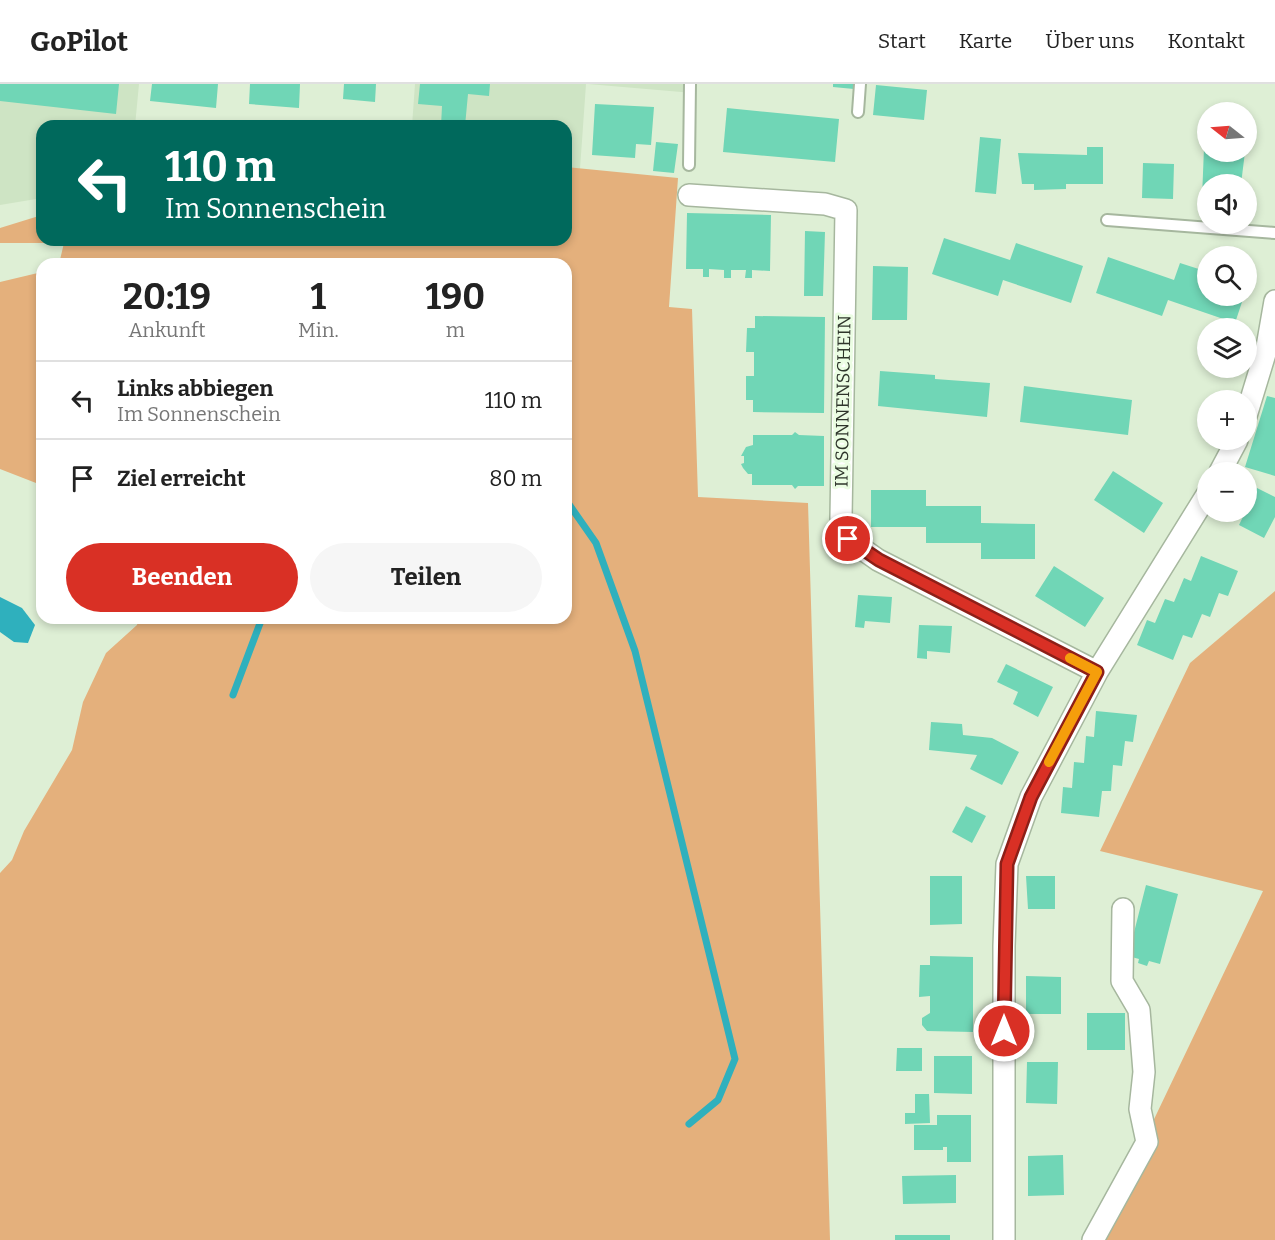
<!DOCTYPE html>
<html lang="de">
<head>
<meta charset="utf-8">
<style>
  body { margin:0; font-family:Bitter,serif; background:#f6f6f6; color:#222; height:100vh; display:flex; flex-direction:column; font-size:22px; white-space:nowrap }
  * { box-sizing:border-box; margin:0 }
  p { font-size:20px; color:#767676 }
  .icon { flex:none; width:33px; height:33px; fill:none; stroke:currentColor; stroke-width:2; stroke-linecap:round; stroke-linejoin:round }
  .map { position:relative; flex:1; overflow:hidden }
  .panel { position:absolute; left:36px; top:174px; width:536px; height:366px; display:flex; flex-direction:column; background:#fff; border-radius:18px; box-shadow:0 3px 9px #0003 }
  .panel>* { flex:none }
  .banner { position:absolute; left:36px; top:36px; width:536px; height:126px; border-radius:18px; box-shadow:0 3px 9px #0003; background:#00695c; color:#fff; overflow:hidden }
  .needle { width:39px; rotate:287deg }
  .tools { position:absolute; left:1197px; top:18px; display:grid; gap:12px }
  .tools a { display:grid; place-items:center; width:60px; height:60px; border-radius:50%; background:#fff; box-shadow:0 3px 9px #0003; font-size:30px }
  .pin { position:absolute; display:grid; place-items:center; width:51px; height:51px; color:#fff; margin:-26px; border:3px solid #fff; border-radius:50%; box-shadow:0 2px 6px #0007 }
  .me { position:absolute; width:66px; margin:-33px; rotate:0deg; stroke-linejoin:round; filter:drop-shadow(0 0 4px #0008) }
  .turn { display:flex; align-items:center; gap:21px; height:126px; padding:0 30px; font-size:27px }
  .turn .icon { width:78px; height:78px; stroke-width:2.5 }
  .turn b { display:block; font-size:42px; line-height:51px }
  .eta { display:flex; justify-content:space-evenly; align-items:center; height:102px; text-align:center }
  .eta b { font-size:36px; font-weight:700; line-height:42px }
  .action { display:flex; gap:12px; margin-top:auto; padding:12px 30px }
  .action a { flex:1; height:69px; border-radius:36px; background:#d93025; color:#fff; font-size:24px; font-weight:700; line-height:69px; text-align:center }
  .action a+a { background:#f6f6f6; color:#222 }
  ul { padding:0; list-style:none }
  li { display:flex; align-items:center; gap:18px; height:78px; padding:0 30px; border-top:2px solid #e0e0e0 }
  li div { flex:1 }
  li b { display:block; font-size:22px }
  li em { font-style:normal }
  header { display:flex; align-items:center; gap:36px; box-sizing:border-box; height:84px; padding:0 30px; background:#fff; border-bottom:2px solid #e0e0e0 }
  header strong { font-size:28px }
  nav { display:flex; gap:33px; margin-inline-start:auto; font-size:21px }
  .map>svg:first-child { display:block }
  .built { fill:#cee4c4 }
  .green { fill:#e4b07c }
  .water { fill:#2fb0bd }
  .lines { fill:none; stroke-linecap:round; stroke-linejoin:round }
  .stream { stroke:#2fb0bd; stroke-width:7 }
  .building { fill:#70d6b6 }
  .service-casing { stroke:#a6b79e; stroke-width:14 }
  .minor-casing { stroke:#a6b79e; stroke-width:24 }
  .service { stroke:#fff; stroke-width:10 }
  .minor { stroke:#fff; stroke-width:21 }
  .route-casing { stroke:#8d1f18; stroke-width:15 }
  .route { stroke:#d93025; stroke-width:10 }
  .slow { stroke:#f59e0b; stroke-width:10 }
  .labels { text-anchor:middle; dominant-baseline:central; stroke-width:6; stroke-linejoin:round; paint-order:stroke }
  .street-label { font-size:18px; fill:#2e352b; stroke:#ebfde3 }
</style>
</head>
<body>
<header>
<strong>GoPilot</strong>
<nav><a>Start</a><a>Karte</a><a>Über uns</a><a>Kontakt</a></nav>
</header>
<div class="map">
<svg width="1275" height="1156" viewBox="0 0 1275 1156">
  <rect width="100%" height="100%" fill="#deefd5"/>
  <path class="built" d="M 0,0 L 139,0 L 135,42 L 42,42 L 42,114 L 0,121 Z
    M 415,0 L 586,0 L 580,85 L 566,83 L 566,42 L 412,42 Z
    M 588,0 L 694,0 L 693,9 Z"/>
  <path class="green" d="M 566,83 L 678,94 L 669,223 L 692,225 L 698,413 L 808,419 L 830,1156 L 0,1156 L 0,789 L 12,776 L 24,747 L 72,666 L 83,618 L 106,569 L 137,541 L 139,534 L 566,534 L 566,180 L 59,180 L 64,159 L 0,159 L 0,144 L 42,131 L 42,156 L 566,156 Z
    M 42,188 L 42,405 L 36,399 L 0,385 L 0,198 Z
    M 1275,507 L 1275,1156 L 1089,1156 L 1136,1073 L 1263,807 L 1100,767 L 1190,579 Z"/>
  <path class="water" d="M 0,513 L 22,524 L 35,541 L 28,559 L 14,558 L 0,548 Z"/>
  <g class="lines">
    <path class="stream" d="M 566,416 L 596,459 L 635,567 L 735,975 L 718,1016 L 689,1040
      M 233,611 L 262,534"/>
  </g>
  <path class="building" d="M 0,0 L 119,0 L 116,30 L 0,17 Z
    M 152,0 L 218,0 L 216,24 L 150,17 Z
    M 250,0 L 300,0 L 299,24 L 249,20 Z
    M 344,0 L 376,0 L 375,18 L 343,15 Z
    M 420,0 L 490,0 L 489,12 L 468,10 L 465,42 L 441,42 L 442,22 L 418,20 Z
    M 833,0 L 854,0 L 854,5 L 833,3 Z
    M 876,1 L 927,6 L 924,36 L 873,31 Z
    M 595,20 L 654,23 L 651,61 L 636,60 L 635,74 L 592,71 Z
    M 727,24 L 839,35 L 835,78 L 723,68 Z
    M 980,53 L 1001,55 L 996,110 L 975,108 Z
    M 656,58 L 678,60 L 674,89 L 653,87 Z
    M 1087,63 L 1103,63 L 1103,100 L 1066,100 L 1066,105 L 1034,106 L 1034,100 L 1022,100 L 1018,69 L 1087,71 Z
    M 1204,64 L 1208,64 L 1208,68 L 1245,68 L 1241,100 L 1208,100 L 1208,114 L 1202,114 Z
    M 1143,79 L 1174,80 L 1173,115 L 1142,114 Z
    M 687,129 L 771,131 L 770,187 L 752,186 L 752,194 L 745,194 L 746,186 L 731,186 L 731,194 L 724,194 L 724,186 L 709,185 L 709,193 L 703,193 L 703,185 L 686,185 Z
    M 805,147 L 825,148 L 823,212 L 804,212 Z
    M 944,154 L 1010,176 L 1016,159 L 1083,182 L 1071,219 L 1003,196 L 998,212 L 932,190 Z
    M 1108,173 L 1174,196 L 1180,179 L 1208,188 L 1208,212 L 1244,212 L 1235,239 L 1168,216 L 1162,232 L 1096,209 Z
    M 873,182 L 908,183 L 907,236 L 872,236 Z
    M 755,232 L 825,233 L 824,329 L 753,328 L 753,316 L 746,316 L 746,292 L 754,292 L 754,268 L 746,268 L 747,244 L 755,244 Z
    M 880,287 L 935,291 L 935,295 L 990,299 L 987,333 L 878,322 Z
    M 1024,302 L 1132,316 L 1128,351 L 1020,338 Z
    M 1267,312 L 1275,314 L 1275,392 L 1245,383 Z
    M 795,348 L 799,351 L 824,352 L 824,402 L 798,402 L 795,405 L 792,401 L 752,401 L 752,390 L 748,390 L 743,384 L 741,380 L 744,379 L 744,372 L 741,372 L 746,363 L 753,361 L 753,351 L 792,351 Z
    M 1113,387 L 1163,419 L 1144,449 L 1094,416 Z
    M 1257,404 L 1275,413 L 1275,433 L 1264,454 L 1239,441 Z
    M 871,406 L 926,406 L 926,422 L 981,422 L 981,439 L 1035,440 L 1035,475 L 981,475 L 981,459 L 926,459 L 926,443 L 871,443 Z
    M 1201,472 L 1238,487 L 1228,512 L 1219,509 L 1210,533 L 1202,530 L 1192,554 L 1183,551 L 1173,576 L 1137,561 L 1147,536 L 1155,539 L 1165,515 L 1174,518 L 1184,494 L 1191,497 Z
    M 1054,482 L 1104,514 L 1085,543 L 1035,512 Z
    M 858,511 L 892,513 L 890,539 L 865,537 L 864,544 L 855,543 Z
    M 919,541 L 952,542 L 950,569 L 927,567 L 927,575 L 917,574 Z
    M 1006,580 L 1053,603 L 1038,633 L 1013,620 L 1018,608 L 997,598 Z
    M 1096,627 L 1137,631 L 1133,658 L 1125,657 L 1122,682 L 1113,681 L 1111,707 L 1102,707 L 1099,733 L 1061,729 L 1063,703 L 1072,704 L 1074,678 L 1084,679 L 1086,652 L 1094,653 Z
    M 931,638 L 962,640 L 963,651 L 992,654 L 1019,668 L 1002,701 L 970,685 L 977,671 L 929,666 Z
    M 966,722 L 986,732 L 972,759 L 952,748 Z
    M 930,792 L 962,792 L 962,840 L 930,841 Z
    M 1026,792 L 1055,792 L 1055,825 L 1028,825 Z
    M 1146,801 L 1178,810 L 1160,880 L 1149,877 L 1147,882 L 1138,879 L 1139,875 L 1128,872 Z
    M 930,872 L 973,873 L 973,948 L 927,947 L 922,941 L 922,934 L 930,929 L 930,912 L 919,913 L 920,881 L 930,881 Z
    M 1026,892 L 1061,893 L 1061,930 L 1026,930 Z
    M 1087,929 L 1125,929 L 1125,966 L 1087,966 Z
    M 897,964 L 922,964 L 922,987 L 896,987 Z
    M 934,972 L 972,972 L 972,1010 L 934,1009 Z
    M 1027,978 L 1058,978 L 1057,1020 L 1026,1019 Z
    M 915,1010 L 929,1010 L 930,1039 L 905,1040 L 905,1029 L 915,1029 Z
    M 937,1031 L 971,1031 L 971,1078 L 947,1078 L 947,1063 L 943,1063 L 943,1066 L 914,1066 L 914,1041 L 937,1041 Z
    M 1063,1071 L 1064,1111 L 1028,1112 L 1028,1072 Z
    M 956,1091 L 956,1119 L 903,1120 L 902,1092 Z
    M 895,1151 L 950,1151 L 950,1156 L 895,1156 Z"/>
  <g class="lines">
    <defs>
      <path id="service" d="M 858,28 L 860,0
        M 689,81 L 690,0
        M 1107,136 L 1275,149"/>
      <path id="minor" d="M 689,111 L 825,120 L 846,126 L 841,434 L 848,455 L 878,476 L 1097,588
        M 1246,332 L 1267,263 L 1275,217
        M 1220,388 L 1237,356
        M 1004,1156 L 1004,862 L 1007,780 L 1031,713 L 1097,588 L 1208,409
        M 1093,1156 L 1147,1058 L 1140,1025 L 1144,988 L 1139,926 L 1122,897 L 1123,825"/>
    </defs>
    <use href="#service" class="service-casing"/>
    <use href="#minor" class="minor-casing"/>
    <use href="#service" class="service"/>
    <use href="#minor" class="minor"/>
  </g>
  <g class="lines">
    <defs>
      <path id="route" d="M 848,455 L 879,476 L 1097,588 L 1031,713 L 1007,780 L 1004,947"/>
    </defs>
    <use href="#route" class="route-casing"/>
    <use href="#route" class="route"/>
    <path class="slow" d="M 1049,678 L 1097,588 L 1070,574"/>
  </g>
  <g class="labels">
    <g class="street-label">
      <text transform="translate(843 317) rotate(-89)">IM SONNENSCHEIN</text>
    </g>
  </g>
</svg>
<div class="tools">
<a><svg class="needle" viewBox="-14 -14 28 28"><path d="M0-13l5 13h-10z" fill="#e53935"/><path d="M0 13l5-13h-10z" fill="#767676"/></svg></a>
<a><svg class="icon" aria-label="sound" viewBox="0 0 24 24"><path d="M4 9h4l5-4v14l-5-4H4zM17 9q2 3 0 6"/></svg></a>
<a><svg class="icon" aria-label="search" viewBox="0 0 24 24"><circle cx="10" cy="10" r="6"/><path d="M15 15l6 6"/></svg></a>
<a><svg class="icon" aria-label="layers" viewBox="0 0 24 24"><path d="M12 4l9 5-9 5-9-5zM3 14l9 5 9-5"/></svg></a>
<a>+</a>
<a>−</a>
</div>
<div class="pin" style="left:848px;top:455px;background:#d93025"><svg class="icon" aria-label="arrive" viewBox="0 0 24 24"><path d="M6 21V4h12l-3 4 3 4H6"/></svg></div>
<svg class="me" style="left:1004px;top:947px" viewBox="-20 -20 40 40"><circle r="17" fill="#d93025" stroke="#fff" stroke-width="3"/><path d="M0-11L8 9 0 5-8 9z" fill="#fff"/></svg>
<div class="banner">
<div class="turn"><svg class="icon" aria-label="left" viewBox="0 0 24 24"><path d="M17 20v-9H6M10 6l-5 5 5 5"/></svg><div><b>110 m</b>Im Sonnenschein</div></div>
</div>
<section class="panel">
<div class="eta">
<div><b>20:19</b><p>Ankunft</p></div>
<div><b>1</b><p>Min.</p></div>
<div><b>190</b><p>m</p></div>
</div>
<ul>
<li><svg class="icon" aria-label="left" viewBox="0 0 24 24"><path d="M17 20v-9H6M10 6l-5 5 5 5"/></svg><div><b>Links abbiegen</b><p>Im Sonnenschein</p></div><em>110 m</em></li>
<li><svg class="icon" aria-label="arrive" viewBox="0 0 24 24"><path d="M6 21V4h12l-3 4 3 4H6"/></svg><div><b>Ziel erreicht</b></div><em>80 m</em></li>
</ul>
<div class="action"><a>Beenden</a><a>Teilen</a></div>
</section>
</div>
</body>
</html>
